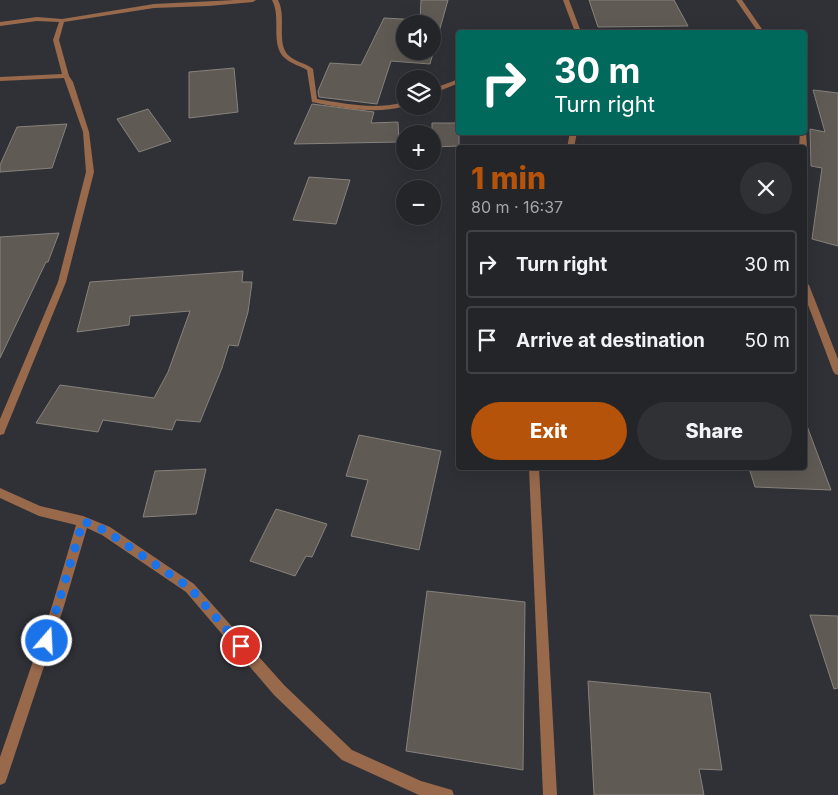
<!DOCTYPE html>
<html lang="en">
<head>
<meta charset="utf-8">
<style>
  body { margin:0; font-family:Inter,sans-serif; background:#303135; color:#f1f3f6; height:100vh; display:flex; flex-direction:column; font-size:19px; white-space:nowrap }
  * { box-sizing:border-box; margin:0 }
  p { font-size:16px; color:#a3a5a8 }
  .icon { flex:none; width:28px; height:28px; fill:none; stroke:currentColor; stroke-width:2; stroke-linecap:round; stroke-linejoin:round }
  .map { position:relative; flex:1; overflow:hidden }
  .panel { position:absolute; left:456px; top:145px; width:351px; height:325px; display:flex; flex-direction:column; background:#242529; border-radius:5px; box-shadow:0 5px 20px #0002,0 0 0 1px #414246 }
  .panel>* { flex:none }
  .top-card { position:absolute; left:456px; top:30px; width:351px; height:105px; border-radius:5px; box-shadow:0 5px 20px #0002,0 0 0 1px #414246; background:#00695c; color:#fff; overflow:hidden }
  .buttons { position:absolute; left:396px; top:15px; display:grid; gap:10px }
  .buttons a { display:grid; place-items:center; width:45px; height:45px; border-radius:50%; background:#242529; box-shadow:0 5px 20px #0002,0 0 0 1px #414246; font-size:25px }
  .pin { position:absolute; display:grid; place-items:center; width:42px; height:42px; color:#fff; margin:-21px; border:2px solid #fff; border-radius:50%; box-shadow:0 1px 5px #0007 }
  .me { position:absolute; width:55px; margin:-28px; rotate:19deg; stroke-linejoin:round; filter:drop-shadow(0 0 4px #0008) }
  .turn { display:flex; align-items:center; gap:18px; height:105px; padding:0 15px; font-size:22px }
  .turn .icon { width:65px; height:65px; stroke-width:2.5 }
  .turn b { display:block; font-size:35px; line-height:42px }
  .round { display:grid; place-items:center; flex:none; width:52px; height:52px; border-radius:26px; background:#303135 }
  .overview { display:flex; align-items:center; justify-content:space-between; height:85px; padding:0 15px }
  h1 { font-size:30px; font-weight:800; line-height:38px; color:#b45309 }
  .action { display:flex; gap:10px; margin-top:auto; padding:10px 15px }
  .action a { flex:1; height:58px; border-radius:30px; background:#b45309; color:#fff; font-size:20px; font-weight:800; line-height:58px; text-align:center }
  .action a+a { background:#303135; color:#f1f3f6 }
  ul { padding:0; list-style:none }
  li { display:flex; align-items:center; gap:15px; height:68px; margin:0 10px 8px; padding:0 5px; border:2px solid #414246; border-radius:5px }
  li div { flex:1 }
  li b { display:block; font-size:19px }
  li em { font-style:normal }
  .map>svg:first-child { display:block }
  .building { fill:#5f5a54; stroke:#87827b; fill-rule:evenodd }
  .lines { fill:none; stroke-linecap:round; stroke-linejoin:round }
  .street { fill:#99694c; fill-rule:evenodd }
  .route { stroke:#1a73e8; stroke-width:9; stroke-dasharray:0 16.2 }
</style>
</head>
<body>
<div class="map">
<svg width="838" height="795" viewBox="0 0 838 795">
  <rect width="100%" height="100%" fill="#303137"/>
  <path class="building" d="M 421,0 L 448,0 L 430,64 L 391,61 L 377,104 L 319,97 L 318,91 L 330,63 L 361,65 L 384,18 L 420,20 ZM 405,24 L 432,24 L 432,51 L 405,51 Z
    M 589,0 L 674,0 L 688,26 L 598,27 Z
    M 234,68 L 238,112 L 189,118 L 189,72 Z
    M 813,90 L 838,93 L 838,246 L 812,239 L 822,168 L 811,166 L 810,129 L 825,132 Z
    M 312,104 L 374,112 L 371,123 L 398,122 L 399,142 L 294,144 Z
    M 148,109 L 171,141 L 139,152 L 117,119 Z
    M 432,123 L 459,123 L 459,146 L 432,147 Z
    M 67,124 L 52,168 L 0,172 L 0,165 L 17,127 Z
    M 309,177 L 350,180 L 336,224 L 293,220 Z
    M 59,233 L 48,262 L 46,262 L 0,358 L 0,237 Z
    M 243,271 L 242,282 L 252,282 L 248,312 L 238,346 L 229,345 L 222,368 L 200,422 L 176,420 L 172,430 L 103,420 L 98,432 L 36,423 L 60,385 L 154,398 L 168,372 L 190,311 L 130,316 L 129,325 L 77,332 L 90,282 Z
    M 805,426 L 807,426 L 831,490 L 755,487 L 749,468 L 805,468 Z
    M 359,435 L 441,451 L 419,550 L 351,536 L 368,480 L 346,476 Z
    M 206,469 L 196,514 L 143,517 L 155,471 Z
    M 276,509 L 327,524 L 312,557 L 306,556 L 295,576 L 250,561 Z
    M 427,591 L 525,602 L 523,770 L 406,751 Z
    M 810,615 L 838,616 L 838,688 L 834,689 Z
    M 588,681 L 710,693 L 722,770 L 699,769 L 704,795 L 594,795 Z"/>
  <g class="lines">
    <path class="street" d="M 235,0 L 256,0 L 253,2 L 209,6 L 154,8 L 64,22 L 59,40 L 69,76 L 73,82 L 89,132 L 94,172 L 66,282 L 5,431 L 4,434 L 0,435 L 0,419 L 58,282 L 86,172 L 83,132 L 64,78 L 0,81 L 0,77 L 62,74 L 53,40 L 59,22 L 37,21 L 0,26 L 0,22 L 37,17 L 62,19 L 154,4 Z
      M 272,0 L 278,0 C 287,17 276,42 288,55 C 295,62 306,63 313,69 L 317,99 C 347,104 376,110 405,102 L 405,106 C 376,115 341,108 312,102 L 307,70 C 300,66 292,64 286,59 C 269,46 282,18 272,0 Z
      M 563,0 L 569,0 L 581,32 L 575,32 Z
      M 736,0 L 742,0 L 764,32 L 758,32 Z
      M 459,79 L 459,83 L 432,94 L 432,89 Z
      M 805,130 L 806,132 L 807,148 L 805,150 L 805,148 L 799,148 L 800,132 L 805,132 Z
      M 570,132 L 577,132 L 574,148 L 567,148 Z
      M 805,282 L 809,285 L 838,359 L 838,375 L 835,374 L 833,371 L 805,297 Z
      M 529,468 L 539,468 L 557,795 L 543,795 Z
      M 0,488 L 40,506 L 83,516 L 110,527 L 194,584 L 284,685 L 352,750 L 421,781 L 452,790 L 454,795 L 419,795 L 342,760 L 274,695 L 186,592 L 102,535 L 87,528 L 64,606 L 7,778 L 5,783 L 0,785 L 0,757 L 52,606 L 76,525 L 39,516 L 0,498 Z"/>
  </g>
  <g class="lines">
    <path class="route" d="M 47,641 L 83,521 L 106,531 L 190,588 L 241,646"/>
  </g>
</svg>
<div class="buttons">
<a><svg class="icon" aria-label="sound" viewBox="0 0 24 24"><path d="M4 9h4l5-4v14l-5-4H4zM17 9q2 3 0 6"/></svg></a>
<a><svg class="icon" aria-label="layers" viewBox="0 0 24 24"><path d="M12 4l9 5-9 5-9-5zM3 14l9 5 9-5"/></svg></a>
<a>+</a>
<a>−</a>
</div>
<div class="pin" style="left:241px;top:646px;background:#d93025"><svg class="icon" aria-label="arrive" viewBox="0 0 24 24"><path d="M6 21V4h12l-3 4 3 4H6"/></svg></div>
<svg class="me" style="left:47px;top:641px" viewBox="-20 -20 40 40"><circle r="17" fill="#1a73e8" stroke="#fff" stroke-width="3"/><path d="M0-11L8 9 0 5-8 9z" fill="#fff"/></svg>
<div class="top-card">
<div class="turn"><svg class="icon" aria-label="right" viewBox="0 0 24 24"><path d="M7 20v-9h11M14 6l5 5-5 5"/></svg><div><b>30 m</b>Turn right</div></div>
</div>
<section class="panel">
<div class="overview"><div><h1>1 min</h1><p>80 m · 16:37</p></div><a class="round"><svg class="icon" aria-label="close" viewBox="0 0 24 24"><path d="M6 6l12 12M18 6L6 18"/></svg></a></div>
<ul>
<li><svg class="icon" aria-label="right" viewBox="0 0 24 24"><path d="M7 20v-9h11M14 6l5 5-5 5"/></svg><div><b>Turn right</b></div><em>30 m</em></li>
<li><svg class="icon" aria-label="arrive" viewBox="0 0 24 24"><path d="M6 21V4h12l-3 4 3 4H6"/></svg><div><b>Arrive at destination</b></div><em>50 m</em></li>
</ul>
<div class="action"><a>Exit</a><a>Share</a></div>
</section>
</div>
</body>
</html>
